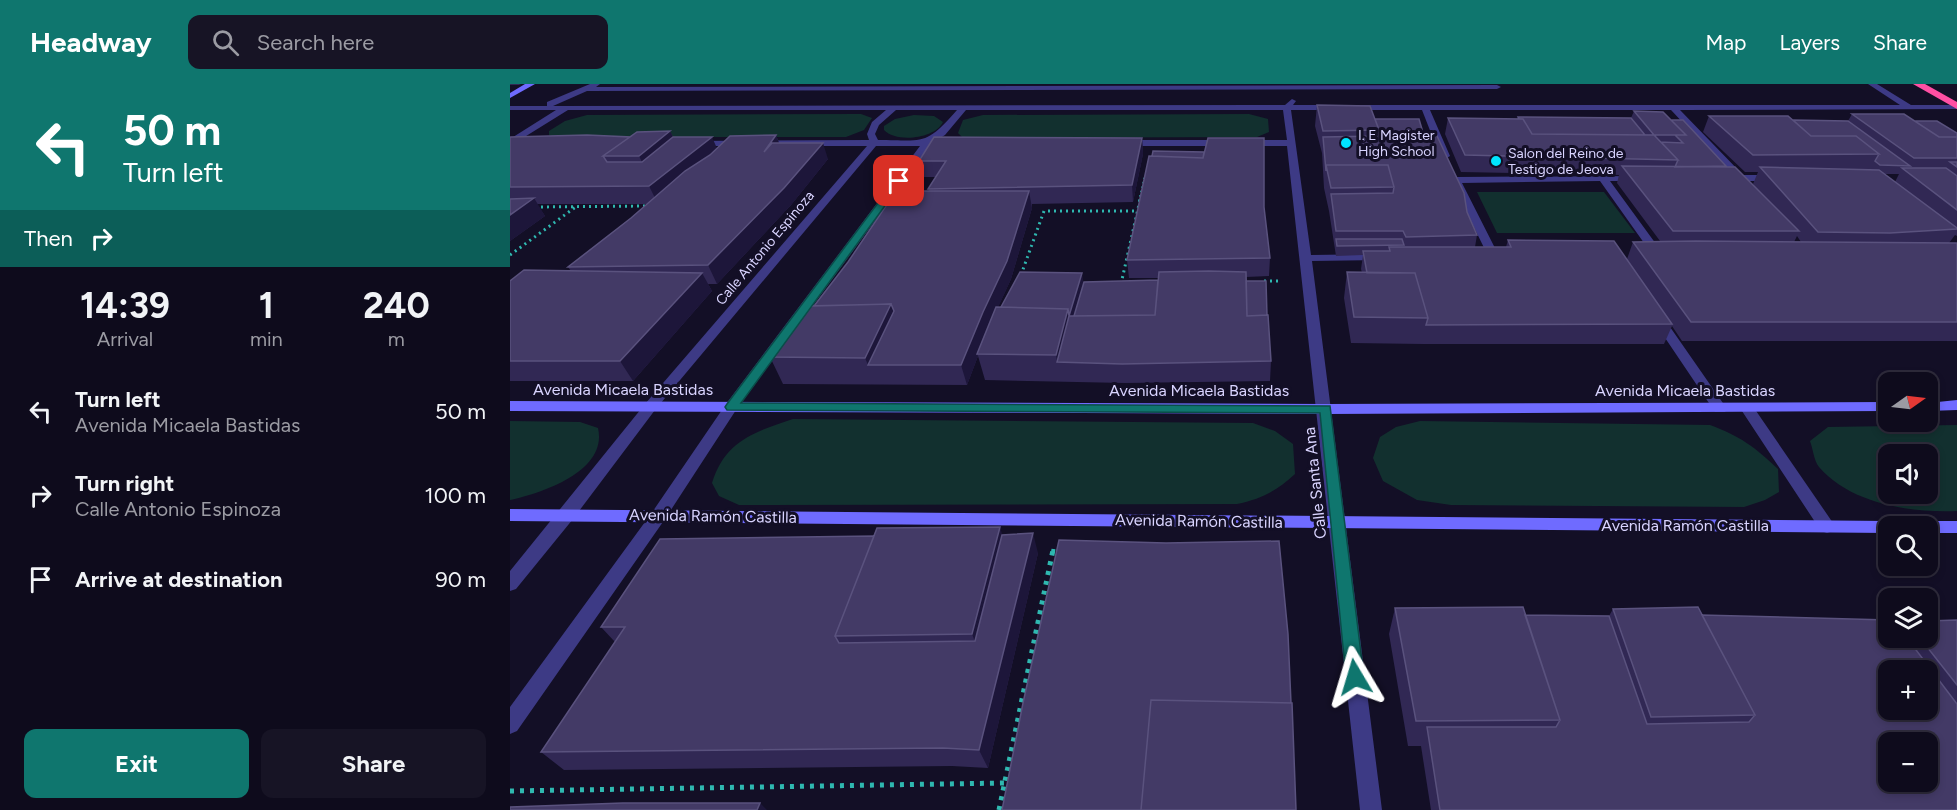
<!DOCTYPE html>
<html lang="en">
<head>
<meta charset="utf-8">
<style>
  body { margin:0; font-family:Figtree,sans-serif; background:#171425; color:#f1f3f6; height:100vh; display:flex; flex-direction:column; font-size:22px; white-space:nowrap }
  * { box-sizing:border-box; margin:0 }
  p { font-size:20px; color:#9b9ba3 }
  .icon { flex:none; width:33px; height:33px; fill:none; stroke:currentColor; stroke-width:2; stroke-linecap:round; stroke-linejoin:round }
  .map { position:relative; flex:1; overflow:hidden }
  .side { display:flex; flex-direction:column; background:#0e0b1c; width:510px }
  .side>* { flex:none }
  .banner { background:#0f766e; color:#fff; overflow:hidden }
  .needle { width:39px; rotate:76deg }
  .fabs { position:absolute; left:1368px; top:288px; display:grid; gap:12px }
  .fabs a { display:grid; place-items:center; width:60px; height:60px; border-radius:12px; background:#0e0b1c; box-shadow:0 3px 9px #0003,0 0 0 2px #2e2b3b; font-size:30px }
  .pin { position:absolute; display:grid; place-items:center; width:51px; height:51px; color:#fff; margin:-26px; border-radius:12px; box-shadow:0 3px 9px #0006 }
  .me { position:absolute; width:66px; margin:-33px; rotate:353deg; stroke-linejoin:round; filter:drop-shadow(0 0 4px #0008) }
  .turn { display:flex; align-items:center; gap:21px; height:126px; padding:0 24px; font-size:27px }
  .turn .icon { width:78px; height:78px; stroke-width:2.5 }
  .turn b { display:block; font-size:42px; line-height:51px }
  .then { display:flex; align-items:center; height:57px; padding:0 24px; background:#0003; gap:12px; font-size:22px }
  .eta { display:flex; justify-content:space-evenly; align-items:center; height:102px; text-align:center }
  .eta b { font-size:36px; font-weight:700; line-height:42px }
  .button { display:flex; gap:12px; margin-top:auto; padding:12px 24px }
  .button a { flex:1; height:69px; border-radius:12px; background:#0f766e; color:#fff; font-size:24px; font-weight:700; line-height:69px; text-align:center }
  .button a+a { background:#171425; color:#f1f3f6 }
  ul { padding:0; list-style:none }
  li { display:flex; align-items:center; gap:18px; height:84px; padding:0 24px }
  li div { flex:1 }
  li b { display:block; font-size:22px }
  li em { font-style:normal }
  header { display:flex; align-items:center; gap:36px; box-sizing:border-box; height:84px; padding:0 30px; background:#0f766e; color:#fff }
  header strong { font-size:28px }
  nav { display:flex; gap:33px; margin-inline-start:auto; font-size:21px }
  .search { width:420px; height:54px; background:#171425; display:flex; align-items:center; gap:15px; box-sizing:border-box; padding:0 21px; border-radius:12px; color:#9b9ba3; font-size:22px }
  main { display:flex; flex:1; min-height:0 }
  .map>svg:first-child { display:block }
  .green { fill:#12302f; fill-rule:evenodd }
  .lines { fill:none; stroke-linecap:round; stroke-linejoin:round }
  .path-far3 { stroke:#2fb8b0; stroke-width:2; stroke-dasharray:1.5 3; stroke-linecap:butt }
  .path-far2 { stroke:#2fb8b0; stroke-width:3; stroke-dasharray:2 4; stroke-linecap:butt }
  .path-far1 { stroke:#2fb8b0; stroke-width:4; stroke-dasharray:3 4.5; stroke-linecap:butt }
  .path { stroke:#2fb8b0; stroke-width:5; stroke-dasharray:4 6; stroke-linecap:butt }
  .street { fill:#3d3a85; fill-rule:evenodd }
  .secondary { fill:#6f6bff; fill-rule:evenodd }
  .highway { fill:#ff4fa3; fill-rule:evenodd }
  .wall { fill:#312854; fill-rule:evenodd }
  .shaded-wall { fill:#1d163a }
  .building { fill:#433a66; stroke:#5a527e; stroke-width:1.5; fill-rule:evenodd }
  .route { fill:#0f766e; stroke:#0a4d48; stroke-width:1.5 }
  .poi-dot { fill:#00e5ff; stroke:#130f26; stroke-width:2 }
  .labels { text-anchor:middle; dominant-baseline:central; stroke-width:6; stroke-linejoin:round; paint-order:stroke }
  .far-poi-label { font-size:14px; fill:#d9d4ff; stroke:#130f26; text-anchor:start }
  .far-street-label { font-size:14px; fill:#d9d4ff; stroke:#130f26 }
  .street-label { font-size:16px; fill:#d9d4ff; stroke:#130f26 }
</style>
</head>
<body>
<header>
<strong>Headway</strong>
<div class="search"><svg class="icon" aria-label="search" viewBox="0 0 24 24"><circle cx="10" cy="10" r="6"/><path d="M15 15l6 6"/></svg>Search here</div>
<nav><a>Map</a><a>Layers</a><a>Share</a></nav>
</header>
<main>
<section class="side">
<div class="banner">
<div class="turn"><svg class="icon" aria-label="left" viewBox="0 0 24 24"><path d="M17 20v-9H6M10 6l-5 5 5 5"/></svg><div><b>50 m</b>Turn left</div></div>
<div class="then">Then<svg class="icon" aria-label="right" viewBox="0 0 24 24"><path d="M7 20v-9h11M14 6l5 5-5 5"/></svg></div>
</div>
<div class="eta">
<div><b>14:39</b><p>Arrival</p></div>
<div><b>1</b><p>min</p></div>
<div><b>240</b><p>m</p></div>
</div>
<ul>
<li><svg class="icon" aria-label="left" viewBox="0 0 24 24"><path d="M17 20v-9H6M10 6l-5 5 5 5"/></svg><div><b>Turn left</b><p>Avenida Micaela Bastidas</p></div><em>50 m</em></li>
<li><svg class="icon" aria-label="right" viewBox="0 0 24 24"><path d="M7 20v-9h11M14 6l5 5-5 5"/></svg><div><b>Turn right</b><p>Calle Antonio Espinoza</p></div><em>100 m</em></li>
<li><svg class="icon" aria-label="arrive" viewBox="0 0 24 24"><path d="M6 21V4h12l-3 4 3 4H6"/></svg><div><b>Arrive at destination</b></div><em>90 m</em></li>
</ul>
<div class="button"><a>Exit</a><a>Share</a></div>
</section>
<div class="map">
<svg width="1447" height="726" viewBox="0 0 1447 726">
  <rect width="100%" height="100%" fill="#130f26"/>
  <path class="green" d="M 351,30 L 362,34 L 354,46 L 336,53 L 45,53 L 39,51 L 39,47 L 55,37 L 77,31 Z
    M 739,30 L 758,35 L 759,48 L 747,53 L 462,54 L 452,53 L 448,49 L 453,36 L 473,31 Z
    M 404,31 L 424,32 L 433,38 C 425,55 386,59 374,46 L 374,42 L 385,35 Z
    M 967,108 L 1094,108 L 1125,149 L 987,149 Z
    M 283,335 L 743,339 L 765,347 L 783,360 L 785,390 C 767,407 751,415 727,420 L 229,421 L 209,412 L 202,399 C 215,357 244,348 283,335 Z
    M 0,337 L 70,338 L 88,344 C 98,387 32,409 0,416 Z
    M 910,337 L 1200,341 C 1230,352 1245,363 1268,385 L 1269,408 L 1255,416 L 1234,423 L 941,421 L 907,416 L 873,397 L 863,374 L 870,353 L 886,343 Z
    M 1447,341 L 1447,427 C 1401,429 1341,420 1309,383 C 1304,377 1303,365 1300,357 L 1318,343 ZM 1418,370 L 1418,410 L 1378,410 L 1378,370 Z"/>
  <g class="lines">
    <path class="path-far3" d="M 629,117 L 635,92"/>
    <path class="path-far2" d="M 25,123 L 137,122
      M 0,171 L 67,122
      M 511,191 L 534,127 L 627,127
      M 754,197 L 770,197
      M 611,200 L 630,116"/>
    <path class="path-far1" d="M 543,468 L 544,462"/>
    <path class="path" d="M 0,707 L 494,699
      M 489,726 L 543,466"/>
    <path class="street" d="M 80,0 L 90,0 L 86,3 L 987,1 L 991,3 L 987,5 L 77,7 L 43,22 L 775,21 L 782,15 L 786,17 L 783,21 L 1390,21 L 1358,0 L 1367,0 L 1401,21 L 1447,21 L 1447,25 L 1170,26 L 1233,91 L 1264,91 L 1269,94 L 1264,97 L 1238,97 L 1237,100 L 1234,101 L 1228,97 L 1213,96 L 1213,92 L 1222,91 L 1161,26 L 920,26 L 940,72 L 935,75 L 930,72 L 912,26 L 781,26 L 801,171 L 871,170 L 877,173 L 871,176 L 802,177 L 872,726 L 850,726 L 777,62 L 613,62 L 609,59 L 613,56 L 777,56 L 773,26 L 456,26 L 435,51 L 427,56 L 442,57 L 442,61 L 420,62 L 226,326 L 155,435 L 7,647 L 0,650 L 0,623 L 143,427 L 216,320 L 410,62 L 366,62 L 145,326 L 63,435 L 6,505 L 0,507 L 0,487 L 135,320 L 357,62 L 184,62 L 180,59 L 181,57 L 359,56 L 357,50 L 362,38 L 376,26 L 58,26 L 0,62 L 0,55 L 46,26 L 0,26 L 0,22 L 37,22 L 37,18 ZM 386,26 L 447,26 C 415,63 413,56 368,56 L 365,50 L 369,41 Z
      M 1132,92 L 1132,96 L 1129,97 L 1100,97 L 1154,171 L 1148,174 L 1144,173 L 1090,97 L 952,99 L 989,172 L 987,174 L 979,174 L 941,96 L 946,93 Z
      M 1147,229 L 1151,230 L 1215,322 L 1217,325 L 1215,328 L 1205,328 L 1141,233 Z
      M 1237,319 L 1242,321 L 1323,439 L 1325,443 L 1323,447 L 1317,449 L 1311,447 L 1230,324 Z"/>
    <path class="secondary" d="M 15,0 L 25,0 L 0,14 L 0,9 Z
      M 1447,316 L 1447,326 L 1418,327 L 1418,319 Z
      M 0,317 L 816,320 L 1378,318 L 1378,327 L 816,330 L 0,327 Z
      M 0,425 L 1378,437 L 1384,439 L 1386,442 L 1378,442 L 1378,449 L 0,437 Z
      M 1418,437 L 1447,437 L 1447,449 L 1418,449 L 1418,442 L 1410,442 L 1412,439 Z"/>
    <path class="highway" d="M 1403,0 L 1415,0 L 1447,18 L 1447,25 Z"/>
  </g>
  <path class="wall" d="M 0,0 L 11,0 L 9,1 L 0,1 Z
    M 807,21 L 865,35 L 914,52 L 957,128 L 967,151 L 965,163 L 996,163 L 998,156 L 1117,175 L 1123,158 L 1150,157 L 1107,99 L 1109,91 L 951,88 L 935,50 L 938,34 L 1008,35 L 1008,33 L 1121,34 L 1124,27 L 1161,36 L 1216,83 L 1247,106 L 1243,100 L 1248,88 L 1235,88 L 1193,48 L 1199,32 L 1283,36 L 1338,37 L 1342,30 L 1405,37 L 1447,49 L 1447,152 L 1445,151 L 1439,159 L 1447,159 L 1447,257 L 1172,257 L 1162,242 L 1154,260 L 913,260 L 841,259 L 834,214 L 837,188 L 852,189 L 851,185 L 853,171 L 826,172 L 819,127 L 814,104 L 812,69 L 805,42 ZM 1375,90 L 1389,90 L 1385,98 ZM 1287,152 L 1291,158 L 1284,158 Z
    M 160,47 L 163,53 L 207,64 L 266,51 L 269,59 L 318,75 L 281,121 L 207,200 L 198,200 L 202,207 L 123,297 L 0,297 L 0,197 L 61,187 L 58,183 L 121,134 L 138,120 L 27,120 L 35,132 L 0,157 L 0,53 L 120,53 Z
    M 632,54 L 633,70 L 623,118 L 522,120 L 522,124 L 501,195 L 488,223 L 491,223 L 574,198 L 648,196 L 648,194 L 619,194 L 617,176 L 754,123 L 760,174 L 759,192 L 736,193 L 736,197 L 757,231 L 761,277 L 760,297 L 615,299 L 475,296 L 468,272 L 457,301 L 273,300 L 260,273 L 304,222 L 419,107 L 418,105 L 426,93 L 414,93 L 409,77 Z
    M 492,451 L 528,469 L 478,684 L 442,682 L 54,686 L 31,668 L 105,558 L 91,543 Z
    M 885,524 L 1015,531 L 1099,532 L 1103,525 L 1192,531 L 1378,554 L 1418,554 L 1447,536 L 1447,726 L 921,726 L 911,662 L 898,662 L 879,550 Z"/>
  <path class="shaded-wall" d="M 160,47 L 171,69 L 140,94 L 129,72 Z
    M 266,51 L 272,67 L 254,68 Z
    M 202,53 L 209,69 L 148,120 L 139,102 Z
    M 632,54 L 633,70 L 623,118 L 622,101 Z
    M 313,59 L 318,75 L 281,121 L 207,200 L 198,181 Z
    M 519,107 L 522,124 L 501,195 L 467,270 L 468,272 L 457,301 L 451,281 Z
    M 24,114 L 35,132 L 0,157 L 0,131 Z
    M 192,189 L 202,207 L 123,297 L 110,277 Z
    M 572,189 L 575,208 L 566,241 L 559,232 Z
    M 381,220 L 390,246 L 358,281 L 355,274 Z
    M 558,225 L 563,251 L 547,278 L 546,271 Z
    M 490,443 L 498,471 L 472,576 L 462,550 Z
    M 523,449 L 528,469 L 478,684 L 469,666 Z
    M 250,719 L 257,726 L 247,726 Z"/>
  <path class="building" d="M 807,21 L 860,22 L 869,46 L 813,47 Z
    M 1124,27 L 1153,28 L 1176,51 L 1144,51 Z
    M 1342,30 L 1394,30 L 1429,53 L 1447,53 L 1447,74 L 1404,74 Z
    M 1199,32 L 1278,32 L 1301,52 L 1346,52 L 1369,70 L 1243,71 Z
    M 1008,33 L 1121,34 L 1135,51 L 1022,50 L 1013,35 L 1009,35 Z
    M 938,34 L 1013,35 L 1022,50 L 1144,51 L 1168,76 L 955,71 Z
    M 865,35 L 909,35 L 914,52 L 927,52 L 954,109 L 957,128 L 967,151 L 896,153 L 893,147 L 826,147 L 821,110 L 883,109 L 884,103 L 878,81 L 816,81 L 816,87 L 813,53 L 868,52 L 869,46 Z
    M 1161,36 L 1173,36 L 1216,82 L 1165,83 L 1168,76 L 1151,58 L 1173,59 L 1165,51 L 1176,51 Z
    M 1283,36 L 1338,37 L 1400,82 L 1370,81 L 1365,77 L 1369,70 L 1346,52 L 1301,52 Z
    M 1405,37 L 1427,37 L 1447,49 L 1447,53 L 1429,53 Z
    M 160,47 L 129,72 L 93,72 L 127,48 Z
    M 77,51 L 120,53 L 93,72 L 97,78 L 132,78 L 163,53 L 202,53 L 139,102 L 0,103 L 0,53 Z
    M 266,51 L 254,68 L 262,59 L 313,59 L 274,104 L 198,181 L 58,183 L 121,134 L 175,87 L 200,71 L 220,52 Z
    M 424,53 L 632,54 L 622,101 L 418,105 L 436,77 L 409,77 Z
    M 698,54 L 754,54 L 754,123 L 760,174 L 617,176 L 639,72 L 693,74 Z
    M 643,67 L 694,68 L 693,74 L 642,72 Z
    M 1440,78 L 1447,78 L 1447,83 Z
    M 816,81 L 878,81 L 884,103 L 821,104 Z
    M 1112,82 L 1225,83 L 1289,147 L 1163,147 Z
    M 1250,83 L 1369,86 L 1447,144 L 1447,145 L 1380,149 L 1308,148 Z
    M 1392,84 L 1436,84 L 1447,92 L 1447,126 Z
    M 386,107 L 519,107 L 497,177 L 473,228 L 451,281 L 358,281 L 384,227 L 381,220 L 304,222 L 338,178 Z
    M 24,114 L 0,131 L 0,115 Z
    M 826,155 L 892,155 L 894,161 L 827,162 Z
    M 998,156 L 1104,157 L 1162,240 L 916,241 L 918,234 L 905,189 L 857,189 L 853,167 L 880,167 L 879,163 L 1001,163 Z
    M 1186,157 L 1447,159 L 1447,238 L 1181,238 L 1123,158 Z
    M 14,186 L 192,189 L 110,277 L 0,277 L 0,197 Z
    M 699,187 L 736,188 L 737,232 L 758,231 L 761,277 L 612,280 L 547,278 L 559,232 L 558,225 L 491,223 L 510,188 L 572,189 L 559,232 L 645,231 L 649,188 Z
    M 837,188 L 905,189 L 918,234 L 844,233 Z
    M 648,196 L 645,231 L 564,232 L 574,198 Z
    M 736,197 L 756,197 L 757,231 L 737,232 Z
    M 381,220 L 355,274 L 260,273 L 296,222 Z
    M 486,223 L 558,225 L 546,271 L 467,270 Z
    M 490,443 L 462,550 L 325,552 L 367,444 Z
    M 523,449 L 469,666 L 433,664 L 31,668 L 115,543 L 91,543 L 150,455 L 364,452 L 325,552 L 329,559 L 465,557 L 492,451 Z
    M 549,456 L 656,459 L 769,457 L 778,550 L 781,619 L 641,616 L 631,726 L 492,726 L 513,619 Z
    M 1013,523 L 1050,636 L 906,637 L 885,524 Z
    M 1188,523 L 1245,631 L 1141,633 L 1103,525 Z
    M 1015,531 L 1099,532 L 1137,640 L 1239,638 L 1245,631 L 1192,531 L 1378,536 L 1378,554 L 1397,554 L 1447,620 L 1447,726 L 930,726 L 917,643 L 1046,643 L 1050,636 ZM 1378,586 L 1418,586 L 1418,626 L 1378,626 ZM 1378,658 L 1418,658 L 1418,698 L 1378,698 Z
    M 1447,536 L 1447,601 L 1410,554 L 1418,554 L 1418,537 Z
    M 641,616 L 782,619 L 786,726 L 631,726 Z
    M 113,719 L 250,719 L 247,726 L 0,726 L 0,723 Z"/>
  <path class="route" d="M 386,95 L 393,97 L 231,319 L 820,322 L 854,593 L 852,599 L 845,601 L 839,599 L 836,593 L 810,329 L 217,326 L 215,323 L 217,320 Z"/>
  <g class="poi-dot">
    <circle cx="836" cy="59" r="6"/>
    <circle cx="986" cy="77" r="6"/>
  </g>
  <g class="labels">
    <g class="far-poi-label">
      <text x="848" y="51">I. E Magister<tspan x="848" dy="16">High School</tspan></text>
      <text x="998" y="69">Salon del Reino de<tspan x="998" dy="16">Testigo de Jeova</tspan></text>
    </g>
    <g class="far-street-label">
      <text transform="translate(255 164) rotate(-50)">Calle Antonio Espinoza</text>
    </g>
    <g class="street-label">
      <text x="113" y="305">Avenida Micaela Bastidas</text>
      <text x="689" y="306">Avenida Micaela Bastidas</text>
      <text x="1175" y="306">Avenida Micaela Bastidas</text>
      <text transform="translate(805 399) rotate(-96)">Calle Santa Ana</text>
      <text transform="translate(203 432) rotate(1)">Avenida Ramón Castilla</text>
      <text transform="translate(689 437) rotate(1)">Avenida Ramón Castilla</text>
      <text x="1175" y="441">Avenida Ramón Castilla</text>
    </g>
  </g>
</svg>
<div class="fabs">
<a><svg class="needle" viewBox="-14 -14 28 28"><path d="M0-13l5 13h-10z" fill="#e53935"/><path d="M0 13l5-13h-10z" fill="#9b9ba3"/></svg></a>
<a><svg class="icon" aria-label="sound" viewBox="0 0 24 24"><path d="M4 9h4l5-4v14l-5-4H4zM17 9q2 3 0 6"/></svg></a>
<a><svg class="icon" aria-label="search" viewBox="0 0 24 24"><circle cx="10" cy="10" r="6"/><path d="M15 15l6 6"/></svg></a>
<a><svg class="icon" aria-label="layers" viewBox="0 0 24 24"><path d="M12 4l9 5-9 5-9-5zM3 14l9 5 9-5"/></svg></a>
<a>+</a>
<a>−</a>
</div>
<div class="pin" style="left:389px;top:97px;background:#d93025"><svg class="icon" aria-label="arrive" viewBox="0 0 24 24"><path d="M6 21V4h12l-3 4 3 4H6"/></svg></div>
<svg class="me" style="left:845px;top:593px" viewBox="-20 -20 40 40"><path d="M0-17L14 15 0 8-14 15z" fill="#0f766e" stroke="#fff" stroke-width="4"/></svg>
</div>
</main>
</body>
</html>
